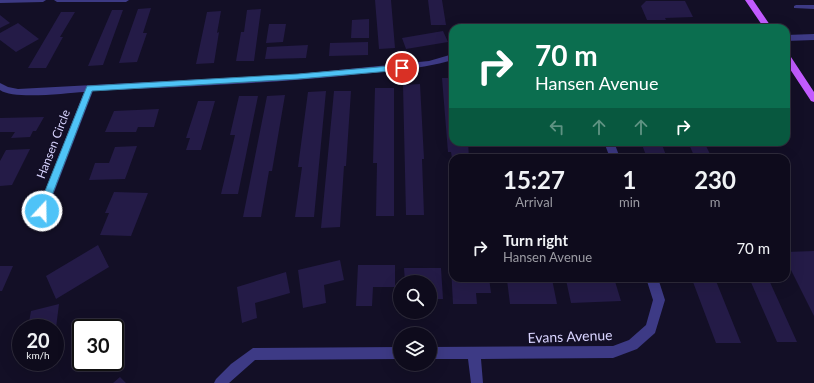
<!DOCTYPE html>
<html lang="en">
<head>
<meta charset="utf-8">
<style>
  body { margin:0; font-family:Lato,sans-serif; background:#1c1929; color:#f1f3f6; height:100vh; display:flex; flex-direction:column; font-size:15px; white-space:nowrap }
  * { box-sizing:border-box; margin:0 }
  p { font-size:13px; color:#9b9ba3 }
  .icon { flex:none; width:22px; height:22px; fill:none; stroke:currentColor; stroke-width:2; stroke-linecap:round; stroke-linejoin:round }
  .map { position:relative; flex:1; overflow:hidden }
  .sheet { position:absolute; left:449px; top:154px; width:341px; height:128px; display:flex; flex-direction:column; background:#0e0b1c; border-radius:12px; box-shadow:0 4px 16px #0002,0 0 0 1px #2e2b3b }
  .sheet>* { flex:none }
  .hud { position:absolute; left:449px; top:24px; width:341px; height:122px; border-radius:12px; box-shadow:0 4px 16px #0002,0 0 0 1px #2e2b3b; background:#0b6e4f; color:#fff; overflow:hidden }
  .buttons { position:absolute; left:393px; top:275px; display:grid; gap:8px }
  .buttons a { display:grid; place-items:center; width:44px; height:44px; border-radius:50%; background:#0e0b1c; box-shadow:0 4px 16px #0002,0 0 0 1px #2e2b3b; font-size:20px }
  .speed { position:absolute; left:12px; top:319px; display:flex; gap:8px; font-size:20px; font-weight:700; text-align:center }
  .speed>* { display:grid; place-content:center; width:52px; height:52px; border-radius:50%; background:#0e0b1c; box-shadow:0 4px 16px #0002,0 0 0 1px #2e2b3b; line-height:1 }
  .speed small { font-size:10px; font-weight:400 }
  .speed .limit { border:2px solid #111; border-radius:6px; background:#fff; color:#111 }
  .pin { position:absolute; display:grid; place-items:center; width:34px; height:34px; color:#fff; margin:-17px; border:2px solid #fff; border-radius:50%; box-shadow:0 1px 4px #0007 }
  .me { position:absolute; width:44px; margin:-22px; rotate:21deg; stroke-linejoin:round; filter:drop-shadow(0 0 3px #0008) }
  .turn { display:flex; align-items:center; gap:14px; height:84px; padding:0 20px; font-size:18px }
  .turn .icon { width:52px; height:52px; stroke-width:2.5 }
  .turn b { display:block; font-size:28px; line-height:34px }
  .lanes { display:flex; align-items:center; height:38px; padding:0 20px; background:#0003; justify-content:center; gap:20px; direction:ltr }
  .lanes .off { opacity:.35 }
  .eta { display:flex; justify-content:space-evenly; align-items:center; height:68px; text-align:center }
  .eta b { font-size:24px; font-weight:700; line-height:28px }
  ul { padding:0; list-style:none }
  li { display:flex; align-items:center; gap:12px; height:52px; padding:0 20px }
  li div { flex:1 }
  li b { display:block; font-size:15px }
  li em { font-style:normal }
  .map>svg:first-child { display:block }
  .building { fill:#241b47 }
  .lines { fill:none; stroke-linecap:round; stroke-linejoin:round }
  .lane { fill:#3d3a85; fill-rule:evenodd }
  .street { fill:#3d3a85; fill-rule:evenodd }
  .primary { fill:#c25bff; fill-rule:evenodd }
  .route { fill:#4fc3f7; stroke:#337fa1 }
  .labels { text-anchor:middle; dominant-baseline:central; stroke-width:4; stroke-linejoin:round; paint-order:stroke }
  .street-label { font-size:12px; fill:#d9d4ff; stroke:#130f26 }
  .near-street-label { font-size:14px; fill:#d9d4ff; stroke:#130f26 }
</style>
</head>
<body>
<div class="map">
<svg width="814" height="383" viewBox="0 0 814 383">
  <rect width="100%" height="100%" fill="#130f26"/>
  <path class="building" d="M 375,0 L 391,0 L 395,48 L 379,49 Z
    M 428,0 L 442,0 L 446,25 L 431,25 Z
    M 646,1 L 685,1 L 693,17 L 665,18 L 666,20 L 647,20 L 641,6 Z
    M 151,8 L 143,33 L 147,33 L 137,62 L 119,63 L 138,9 Z
    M 261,9 L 254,61 L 236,61 L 241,32 L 244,32 L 247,10 Z
    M 112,10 L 123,10 L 103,65 L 88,66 Z
    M 221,11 L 217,33 L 219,32 L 214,63 L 196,64 L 207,12 Z
    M 61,12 L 75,12 L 60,37 L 63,37 L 46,68 L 28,68 Z
    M 0,15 L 10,23 L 0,28 Z
    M 369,19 L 369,38 L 351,38 L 352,20 Z
    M 18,23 L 39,39 L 16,52 L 0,40 L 0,33 Z
    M 269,24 L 286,24 L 283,42 L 266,43 Z
    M 443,31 L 448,42 L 406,49 L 402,38 Z
    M 368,42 L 368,55 L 329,56 L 330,43 Z
    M 308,45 L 306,58 L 265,59 L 267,47 Z
    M 442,78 L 453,78 L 453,142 L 468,142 L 469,158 L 452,158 L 451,152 L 448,152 Z
    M 420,84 L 424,159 L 422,159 L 424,215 L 406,215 L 403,85 Z
    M 375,88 L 394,88 L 394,216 L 376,216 L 377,163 L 373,163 Z
    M 326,91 L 314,217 L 295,217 L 302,167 L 298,167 L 308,92 Z
    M 334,91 L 351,91 L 346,166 L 344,166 L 340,227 L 321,228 Z
    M 285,95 L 272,171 L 269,171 L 261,217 L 243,217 L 267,96 Z
    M 239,96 L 258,96 L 238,194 L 221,194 L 235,135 L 230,135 Z
    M 198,101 L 215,101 L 201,150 L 186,150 L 190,138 L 186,138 Z
    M 159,109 L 154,127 L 138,127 L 136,132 L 105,132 L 114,111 Z
    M 44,117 L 36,131 L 33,131 L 30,137 L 11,138 L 15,132 L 0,132 L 0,118 Z
    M 641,142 L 661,142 L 667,158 L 647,158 Z
    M 688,142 L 704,142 L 712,158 L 695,158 Z
    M 137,146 L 125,179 L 89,180 L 95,163 L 109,163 L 115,147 Z
    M 30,149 L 12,185 L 0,186 L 0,161 L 6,150 Z
    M 114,192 L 148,193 L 131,236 L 100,235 L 109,213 L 105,213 Z
    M 98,245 L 109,267 L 56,299 L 46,276 Z
    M 814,251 L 814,316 L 786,260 L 786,252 Z
    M 340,260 L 344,280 L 324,285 L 326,303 L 303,308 L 298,270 Z
    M 358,265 L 395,265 L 395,287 L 373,287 L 372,306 L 356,306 Z
    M 0,266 L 13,266 L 2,291 L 0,291 Z
    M 451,267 L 453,267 L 453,278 L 489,278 L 491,293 L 476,293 L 477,304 L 453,304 Z
    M 404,268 L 441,268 L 443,299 L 430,299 L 430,282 L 405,282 Z
    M 286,272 L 290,293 L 255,303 L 257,318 L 242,323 L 237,287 Z
    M 614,278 L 621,301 L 571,303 L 566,280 Z
    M 552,279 L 557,304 L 510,304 L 507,280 Z
    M 750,280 L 769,280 L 797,342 L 777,342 Z
    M 716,281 L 741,343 L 716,343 L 693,282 Z
    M 59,304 L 56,328 L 28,328 L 31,311 Z
    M 120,377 L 126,383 L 113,383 Z"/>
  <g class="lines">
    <path class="lane" d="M 0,0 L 46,0 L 43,2 L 0,3 Z
      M 54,0 L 129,0 L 126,2 L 57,2 Z
      M 796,5 L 814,5 L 814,9 L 794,8 L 794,6 Z"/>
    <path class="street" d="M 814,34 L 814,40 L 786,41 L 786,35 Z
      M 453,54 L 453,60 C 417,70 379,72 342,76 C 259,84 176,87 93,91 L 47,211 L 46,214 L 42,216 L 38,214 L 37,211 L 84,92 C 66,93 14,100 0,90 L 0,83 L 8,87 L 18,89 L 298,74 L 429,61 Z
      M 604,142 L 614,142 L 620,158 L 610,158 Z
      M 646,278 L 658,278 L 665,300 L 655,333 L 637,349 L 613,358 L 481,359 L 483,383 L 471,383 L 468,359 L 430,359 L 430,347 L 613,346 L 629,340 L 646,325 L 653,300 Z
      M 400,347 L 400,359 L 255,360 L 229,383 L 214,383 L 216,379 L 231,364 L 253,348 Z"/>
    <path class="primary" d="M 745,0 L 753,0 L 772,28 L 764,28 Z
      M 786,53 L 789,54 L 814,92 L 814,102 L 811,101 L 786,63 Z"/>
  </g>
  <path class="route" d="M 402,65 L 406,68 L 402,70 L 298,79 L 92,91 L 46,211 L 45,214 L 42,215 L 38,214 L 37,211 L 87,86 L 298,74 Z"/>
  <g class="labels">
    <g class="street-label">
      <text transform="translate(53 144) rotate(-69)">Hansen Circle</text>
    </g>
    <g class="near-street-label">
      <text transform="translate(570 336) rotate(-2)">Evans Avenue</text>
    </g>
  </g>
</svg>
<div class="buttons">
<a><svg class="icon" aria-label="search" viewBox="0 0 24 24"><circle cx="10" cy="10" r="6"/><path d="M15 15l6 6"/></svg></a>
<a><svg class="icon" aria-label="layers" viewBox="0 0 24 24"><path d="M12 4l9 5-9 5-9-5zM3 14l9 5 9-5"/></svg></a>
</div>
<div class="speed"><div>20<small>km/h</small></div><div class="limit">30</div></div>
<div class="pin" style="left:402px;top:68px;background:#d93025"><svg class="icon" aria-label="arrive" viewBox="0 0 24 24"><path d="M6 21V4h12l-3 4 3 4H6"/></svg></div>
<svg class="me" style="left:42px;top:211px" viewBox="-20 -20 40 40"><circle r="17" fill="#4fc3f7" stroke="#fff" stroke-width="3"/><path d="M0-11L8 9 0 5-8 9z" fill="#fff"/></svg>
<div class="hud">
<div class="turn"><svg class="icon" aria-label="right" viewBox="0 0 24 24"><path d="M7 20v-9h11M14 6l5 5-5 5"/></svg><div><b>70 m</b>Hansen Avenue</div></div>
<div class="lanes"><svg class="icon off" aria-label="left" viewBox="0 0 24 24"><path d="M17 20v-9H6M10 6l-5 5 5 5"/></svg><svg class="icon off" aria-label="ahead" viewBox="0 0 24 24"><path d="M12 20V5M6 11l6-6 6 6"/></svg><svg class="icon off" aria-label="ahead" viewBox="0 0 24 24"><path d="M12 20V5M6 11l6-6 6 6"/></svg><svg class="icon" aria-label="right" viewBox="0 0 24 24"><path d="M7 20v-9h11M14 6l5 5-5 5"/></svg></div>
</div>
<section class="sheet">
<div class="eta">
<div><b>15:27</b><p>Arrival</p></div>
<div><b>1</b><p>min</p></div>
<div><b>230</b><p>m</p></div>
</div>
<ul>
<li><svg class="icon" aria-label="right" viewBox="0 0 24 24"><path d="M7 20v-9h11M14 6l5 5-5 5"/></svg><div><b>Turn right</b><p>Hansen Avenue</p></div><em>70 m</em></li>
</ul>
</section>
</div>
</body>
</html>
